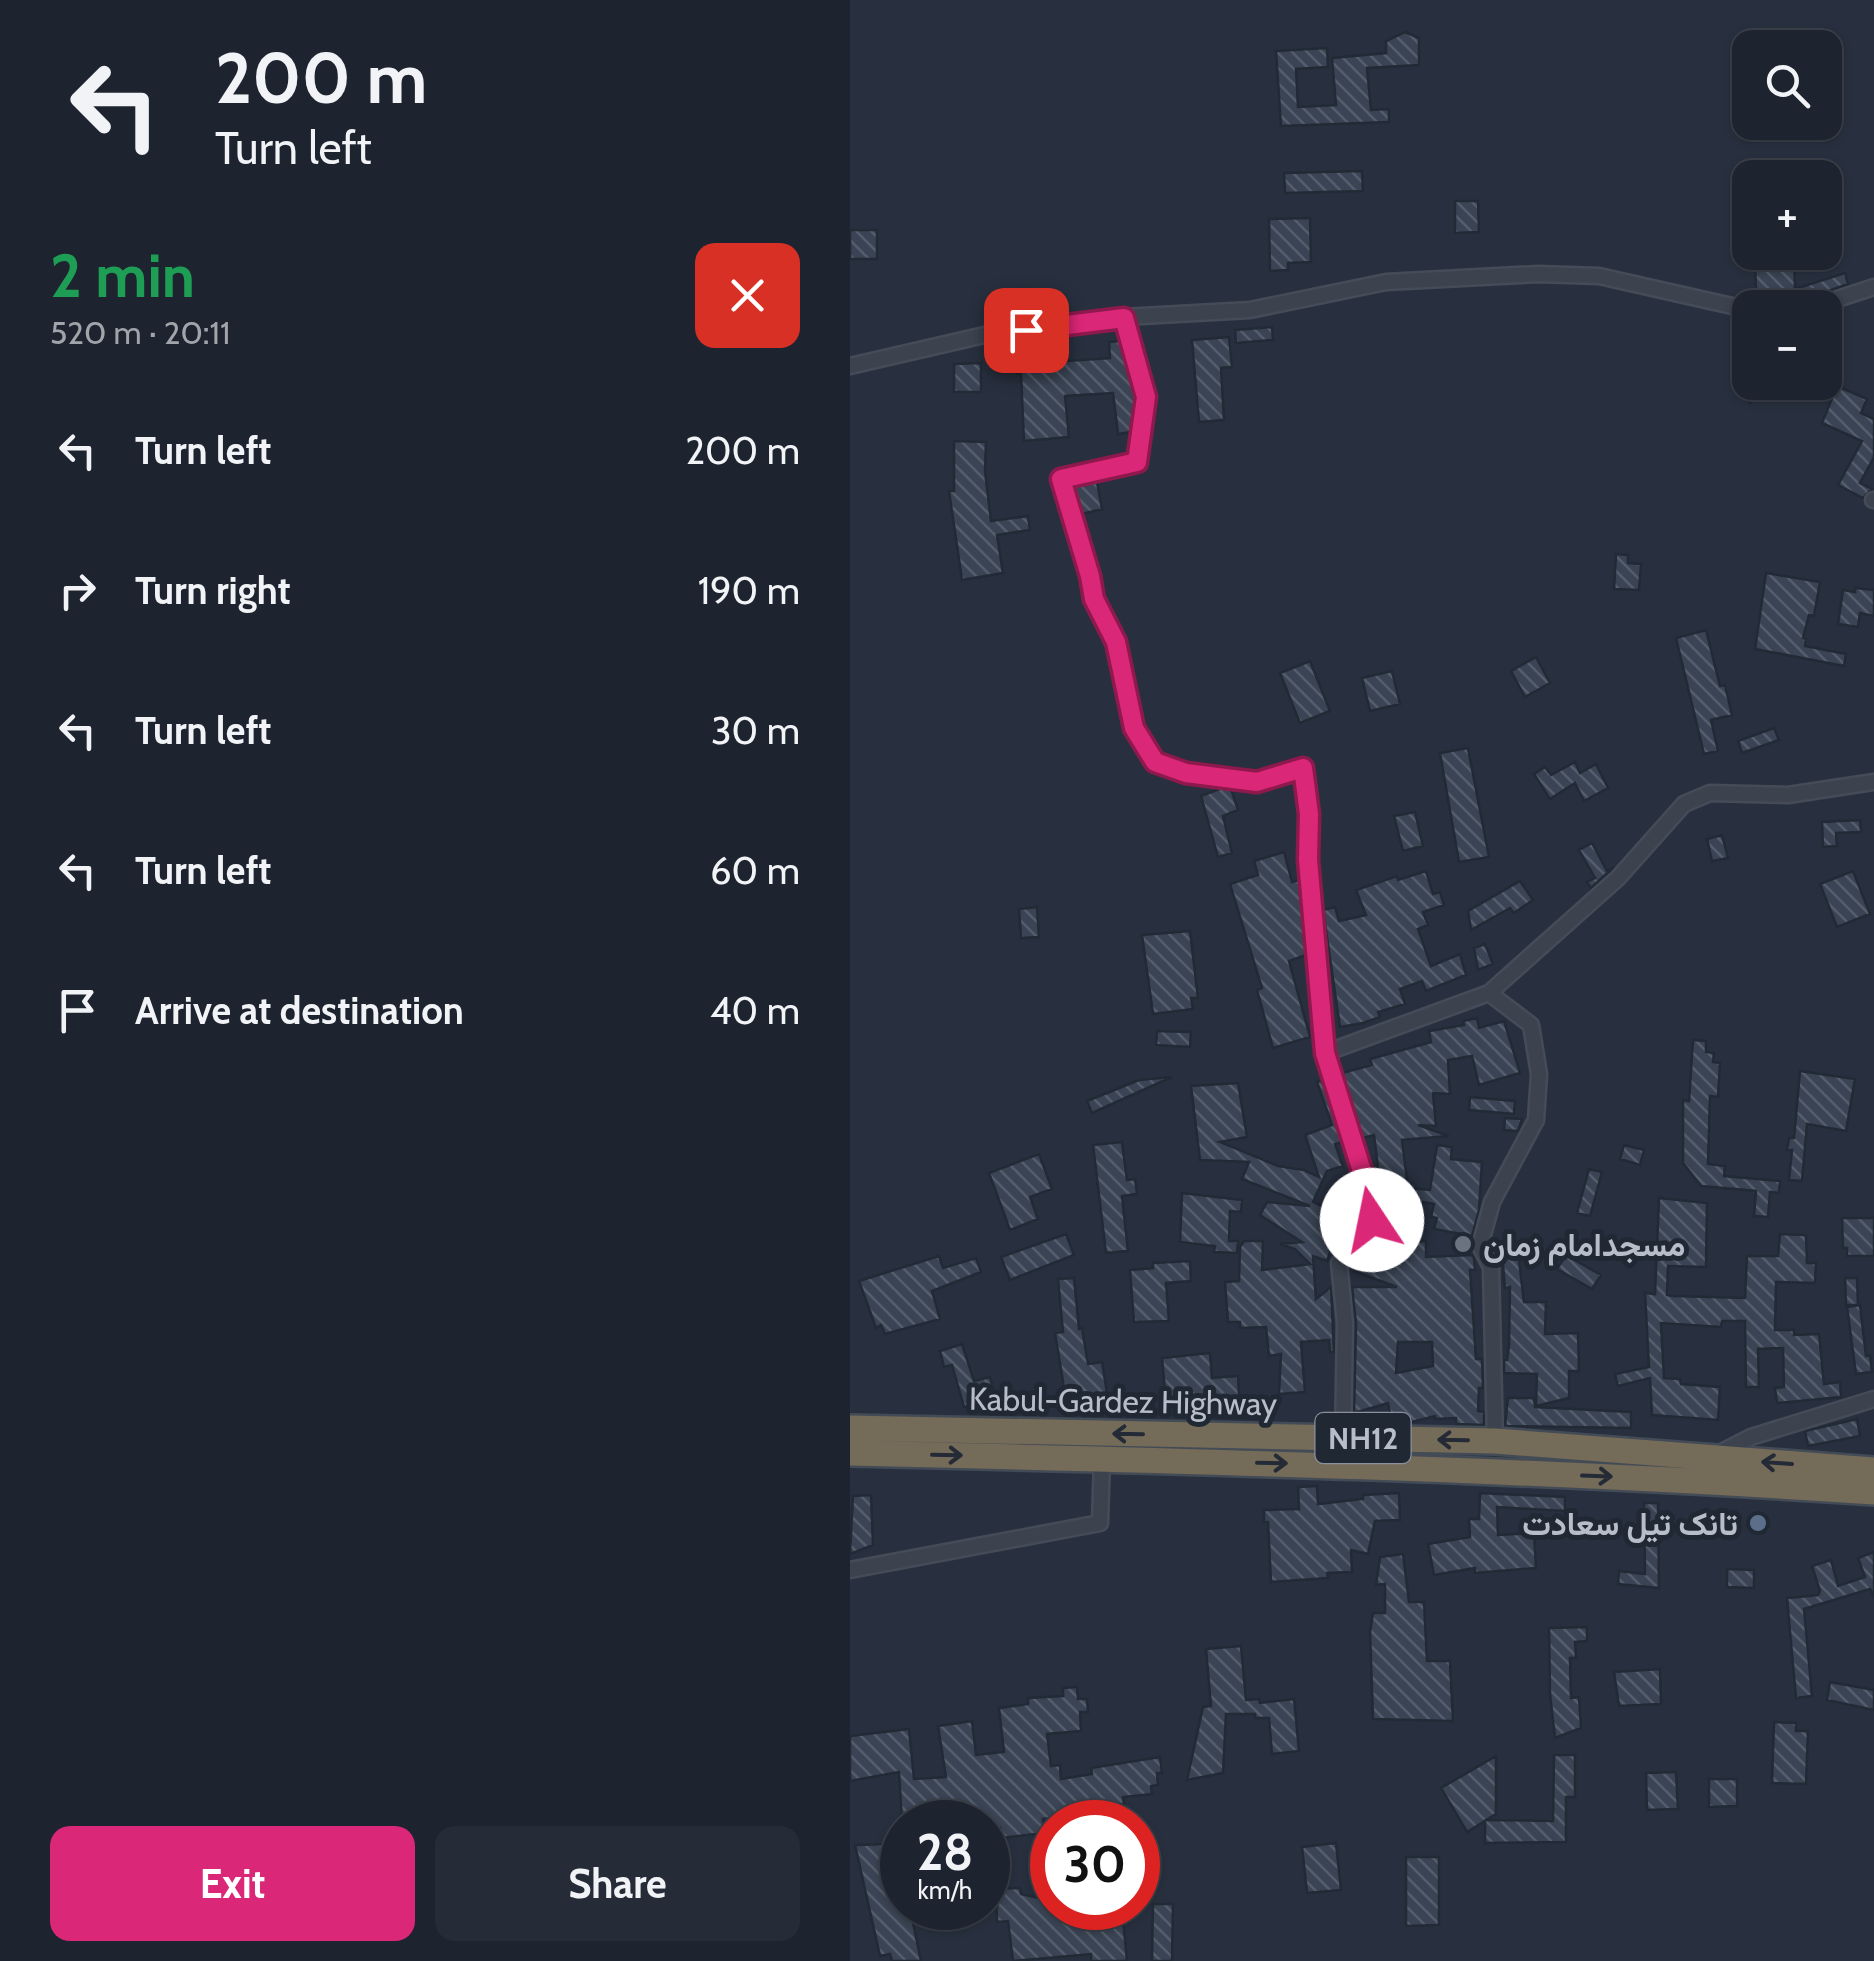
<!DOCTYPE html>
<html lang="en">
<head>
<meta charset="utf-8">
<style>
  body { margin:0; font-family:Cabin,Vazirmatn,sans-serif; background:#262c37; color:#f1f3f6; height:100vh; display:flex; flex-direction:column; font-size:38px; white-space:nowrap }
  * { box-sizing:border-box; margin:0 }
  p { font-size:32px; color:#a1a4aa }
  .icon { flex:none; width:55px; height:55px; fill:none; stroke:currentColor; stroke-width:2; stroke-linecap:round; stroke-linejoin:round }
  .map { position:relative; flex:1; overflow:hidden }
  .panel { display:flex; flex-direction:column; background:#1e242f; width:850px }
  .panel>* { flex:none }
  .top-card { background:#1e242f; color:#f1f3f6; overflow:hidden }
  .fabs { position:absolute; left:882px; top:30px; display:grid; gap:20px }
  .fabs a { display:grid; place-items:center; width:110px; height:110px; border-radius:20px; background:#1e242f; box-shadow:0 2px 8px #0004,0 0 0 2px #3c414b; font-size:50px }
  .speed { position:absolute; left:30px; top:1800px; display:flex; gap:20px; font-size:50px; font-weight:700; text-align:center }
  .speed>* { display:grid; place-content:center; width:130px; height:130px; border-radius:50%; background:#1e242f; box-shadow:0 2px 8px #0004,0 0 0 2px #3c414b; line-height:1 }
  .speed small { font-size:25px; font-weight:400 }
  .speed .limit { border:15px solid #d22; background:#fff; color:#111 }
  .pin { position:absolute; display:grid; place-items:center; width:85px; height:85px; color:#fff; margin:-42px; border-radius:20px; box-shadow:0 5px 15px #0006 }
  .me { position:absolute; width:110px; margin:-55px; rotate:349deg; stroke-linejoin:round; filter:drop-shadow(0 0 8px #0008) }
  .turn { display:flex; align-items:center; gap:35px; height:210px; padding:0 50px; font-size:45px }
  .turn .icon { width:130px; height:130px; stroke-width:2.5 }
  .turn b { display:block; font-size:70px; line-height:85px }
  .round { display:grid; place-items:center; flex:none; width:105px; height:105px; border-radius:20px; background:#262c37 }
  .headline { display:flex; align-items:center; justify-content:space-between; height:170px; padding:0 50px }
  h1 { font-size:60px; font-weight:800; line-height:75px; color:#1e9e55 }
  .action { display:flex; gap:20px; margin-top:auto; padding:20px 50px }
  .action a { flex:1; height:115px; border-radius:20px; background:#db2777; color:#fff; font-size:40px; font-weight:800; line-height:115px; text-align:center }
  .action a+a { background:#262c37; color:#f1f3f6 }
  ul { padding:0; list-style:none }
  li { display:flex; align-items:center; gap:30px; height:140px; padding:0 50px }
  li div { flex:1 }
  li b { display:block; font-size:38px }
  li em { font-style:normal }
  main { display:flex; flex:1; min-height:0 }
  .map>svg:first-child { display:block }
  .building { fill:url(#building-back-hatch); stroke:#222a36; stroke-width:2.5; fill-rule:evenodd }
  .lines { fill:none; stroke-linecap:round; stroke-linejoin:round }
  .street-casing { stroke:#454c58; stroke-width:19 }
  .highway-casing { stroke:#434b56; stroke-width:30 }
  .street { stroke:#3c434f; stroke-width:14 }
  .highway { stroke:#746b59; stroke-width:25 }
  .oneway { stroke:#242b36 }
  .route-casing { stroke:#8e194d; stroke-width:25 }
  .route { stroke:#db2777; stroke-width:18 }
  .worship-dot { fill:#6b7280; stroke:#202834; stroke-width:4 }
  .service-dot { fill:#5c6f8a; stroke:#202834; stroke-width:4 }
  .labels { text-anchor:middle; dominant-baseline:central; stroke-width:10; stroke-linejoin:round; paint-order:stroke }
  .shield { fill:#202834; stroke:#8a919c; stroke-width:2.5 }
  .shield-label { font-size:30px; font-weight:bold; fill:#b8bec9 }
  .poi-label { font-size:32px; font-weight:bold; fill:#b8bec9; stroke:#202834; text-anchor:start }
  .street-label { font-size:32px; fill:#b8bec9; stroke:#202834 }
</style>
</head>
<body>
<main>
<section class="panel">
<div class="top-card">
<div class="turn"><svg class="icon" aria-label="left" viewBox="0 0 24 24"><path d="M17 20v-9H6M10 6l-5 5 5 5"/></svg><div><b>200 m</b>Turn left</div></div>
</div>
<div class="headline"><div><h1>2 min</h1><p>520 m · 20:11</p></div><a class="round" style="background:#d93025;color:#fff"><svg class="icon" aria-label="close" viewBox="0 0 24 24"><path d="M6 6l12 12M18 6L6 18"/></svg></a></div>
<ul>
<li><svg class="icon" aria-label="left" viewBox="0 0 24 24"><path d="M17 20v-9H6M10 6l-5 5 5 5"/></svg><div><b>Turn left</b></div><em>200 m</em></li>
<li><svg class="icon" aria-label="right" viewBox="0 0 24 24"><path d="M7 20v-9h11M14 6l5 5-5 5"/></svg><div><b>Turn right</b></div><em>190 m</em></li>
<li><svg class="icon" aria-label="left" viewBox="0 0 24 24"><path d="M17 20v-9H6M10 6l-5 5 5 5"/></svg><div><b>Turn left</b></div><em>30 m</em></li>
<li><svg class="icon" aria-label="left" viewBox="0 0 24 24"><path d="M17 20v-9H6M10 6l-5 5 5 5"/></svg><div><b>Turn left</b></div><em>60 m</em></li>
<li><svg class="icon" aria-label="arrive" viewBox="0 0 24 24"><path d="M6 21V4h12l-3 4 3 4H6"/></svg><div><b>Arrive at destination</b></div><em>40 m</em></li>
</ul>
<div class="action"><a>Exit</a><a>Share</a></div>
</section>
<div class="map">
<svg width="1024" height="1961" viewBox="0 0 1024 1961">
  <defs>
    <pattern id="building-back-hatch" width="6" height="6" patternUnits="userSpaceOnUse" patternTransform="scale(2.5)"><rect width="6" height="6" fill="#3a4454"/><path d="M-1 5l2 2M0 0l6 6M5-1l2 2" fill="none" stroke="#545d6b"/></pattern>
  </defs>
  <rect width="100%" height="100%" fill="#28303f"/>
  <path class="building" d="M 555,32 L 569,38 L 569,65 L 517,68 L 521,110 L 539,109 L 539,122 L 431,126 L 426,51 L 477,48 L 478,67 L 446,69 L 448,107 L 486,105 L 482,58 L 536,53 L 536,41 Z
    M 512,171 L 513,191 L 435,193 L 434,173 Z
    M 605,201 L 628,201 L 629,232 L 605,233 Z
    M 460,218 L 461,262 L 438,263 L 438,270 L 420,271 L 419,219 Z
    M 0,230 L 27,230 L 27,259 L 0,259 Z
    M 905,252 L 944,252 L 945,289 L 995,273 L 998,284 L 937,306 L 909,305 L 902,300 L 902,293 L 906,293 Z
    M 422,327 L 423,340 L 386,343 L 385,330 Z
    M 379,337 L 382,367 L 371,368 L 374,420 L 349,422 L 342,340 Z
    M 270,341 L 286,396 L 281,432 L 268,434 L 263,393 L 215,396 L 219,437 L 174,441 L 171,374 L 167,374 L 165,353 L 217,350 L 218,361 L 260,358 L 259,342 Z
    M 131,363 L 131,392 L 104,392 L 104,364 Z
    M 900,370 L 900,382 L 931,382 L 900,403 L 885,380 Z
    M 987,386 L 1017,399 L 1011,413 L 1024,419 L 1024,457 L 1010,483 L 1022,489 L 1013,498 L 988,485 L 1012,441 L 972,423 Z
    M 104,441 L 136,442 L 135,471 L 141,521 L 178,516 L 180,530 L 147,535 L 153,573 L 112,580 L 99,491 L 104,491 Z
    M 247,482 L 252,509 L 232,514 L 224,487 Z
    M 766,554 L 778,555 L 778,563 L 791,564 L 789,590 L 764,589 Z
    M 916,573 L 970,582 L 964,616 L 959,615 L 953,638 L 956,639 L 955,646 L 996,654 L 994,666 L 905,649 Z
    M 1005,588 L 1024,590 L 1024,616 L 1010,613 L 1008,627 L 988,624 L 993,590 L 1005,592 Z
    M 856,630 L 870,686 L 875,685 L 882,715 L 861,720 L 868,751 L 854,754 L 826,638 Z
    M 686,657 L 700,683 L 675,697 L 661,671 Z
    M 460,661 L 480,711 L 450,723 L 430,673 Z
    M 542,671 L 550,704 L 520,711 L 512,678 Z
    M 924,728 L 929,740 L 892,753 L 888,741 Z
    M 618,748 L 639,857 L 609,862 L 590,753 Z
    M 725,762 L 730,773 L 746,764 L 758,788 L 734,801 L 725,783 L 700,799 L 684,774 L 695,767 L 701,775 Z
    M 372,788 L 381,789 L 388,810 L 373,816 L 382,853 L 368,857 L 351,796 Z
    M 565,812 L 573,846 L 553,851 L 544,816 Z
    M 1010,820 L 1011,832 L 986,833 L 987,846 L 973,847 L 972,822 Z
    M 872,835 L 878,858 L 862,861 L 857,839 Z
    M 742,843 L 757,871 L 764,867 L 741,888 L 737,882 L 745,878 L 729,850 Z
    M 434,852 L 442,882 L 449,880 L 456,955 L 439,961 L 460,1037 L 423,1048 L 407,990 L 412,988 L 380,884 L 408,875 L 404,861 Z
    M 576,871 L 583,894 L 590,892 L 594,905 L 573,912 L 578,925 L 568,929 L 581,966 L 610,954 L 616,975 L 576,991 L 572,981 L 550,989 L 555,1004 L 528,1012 L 530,1017 L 513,1023 L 490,1027 L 473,910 L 485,907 L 489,921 L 516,915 L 506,890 L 547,876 L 548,880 Z
    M 1003,871 L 1020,914 L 987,927 L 970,884 Z
    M 670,881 L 683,900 L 664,913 L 660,908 L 621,930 L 618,911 Z
    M 187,907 L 189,937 L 171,938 L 169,909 Z
    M 340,931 L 348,998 L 341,998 L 343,1009 L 303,1014 L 292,935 Z
    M 635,944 L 643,964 L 628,970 L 624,948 Z
    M 627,1018 L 629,1028 L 654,1021 L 670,1073 L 629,1085 L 622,1056 L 598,1060 L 600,1094 L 583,1093 L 586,1126 L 568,1125 L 599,1136 L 552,1140 L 558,1188 L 580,1190 L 587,1145 L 602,1147 L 601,1159 L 632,1162 L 629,1210 L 622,1236 L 584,1229 L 587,1218 L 581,1217 L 584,1204 L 544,1197 L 544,1206 L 530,1206 L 524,1175 L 529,1175 L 524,1135 L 513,1138 L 492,1073 L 522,1065 L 520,1059 L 581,1042 L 579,1031 L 614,1025 L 613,1021 Z
    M 307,1031 L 341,1032 L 340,1047 L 306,1045 Z
    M 843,1040 L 856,1041 L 856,1052 L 864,1053 L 863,1062 L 870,1063 L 868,1097 L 860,1096 L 858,1164 L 875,1166 L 874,1176 L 930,1181 L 929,1193 L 920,1192 L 918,1217 L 904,1216 L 906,1191 L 851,1186 L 833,1163 L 833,1100 L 839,1101 Z
    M 950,1071 L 1005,1079 L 996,1131 L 957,1124 L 952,1181 L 939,1180 L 942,1150 L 937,1150 L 939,1138 L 944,1138 Z
    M 322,1077 L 242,1113 L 237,1101 L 289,1080 Z
    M 472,1080 L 492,1142 L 485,1144 L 493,1166 L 477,1171 L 463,1202 L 493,1216 L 477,1261 L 463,1256 L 466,1299 L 481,1287 L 484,1352 L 480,1352 L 479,1340 L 451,1342 L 455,1392 L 429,1394 L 431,1354 L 419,1356 L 416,1327 L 390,1328 L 390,1322 L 378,1322 L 375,1282 L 389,1281 L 390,1247 L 394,1241 L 413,1241 L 412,1270 L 460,1264 L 445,1249 L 430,1244 L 452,1242 L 410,1215 L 417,1202 L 460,1206 L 392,1179 L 399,1162 L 350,1160 L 341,1086 L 388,1083 L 397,1137 L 370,1142 L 428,1166 L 454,1170 L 469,1177 L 455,1135 L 482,1125 L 467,1082 Z
    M 620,1097 L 665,1101 L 664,1114 L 619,1110 Z
    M 655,1118 L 672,1119 L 668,1131 L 654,1130 Z
    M 272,1142 L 277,1180 L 285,1179 L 287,1194 L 272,1196 L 278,1251 L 256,1253 L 243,1145 Z
    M 774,1145 L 794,1150 L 790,1165 L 770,1159 Z
    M 189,1154 L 202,1189 L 180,1197 L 188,1219 L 160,1230 L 139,1173 Z
    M 739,1169 L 752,1172 L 740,1216 L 727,1213 Z
    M 501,1177 L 511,1217 L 504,1226 Z
    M 332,1193 L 392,1200 L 391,1212 L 380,1211 L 379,1241 L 388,1241 L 387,1253 L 364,1252 L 365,1246 L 330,1242 Z
    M 809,1198 L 857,1203 L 856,1267 L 818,1266 L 817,1295 L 823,1296 L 895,1298 L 897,1256 L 928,1256 L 930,1234 L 956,1235 L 957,1263 L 966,1263 L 965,1283 L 926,1282 L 925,1330 L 944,1330 L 944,1335 L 969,1334 L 974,1384 L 990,1382 L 991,1397 L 927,1403 L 925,1388 L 934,1387 L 933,1348 L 908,1349 L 909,1387 L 896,1387 L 895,1321 L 872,1321 L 871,1327 L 811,1323 L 814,1378 L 830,1379 L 831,1384 L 870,1387 L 868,1420 L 802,1415 L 800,1378 L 768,1386 L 765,1374 L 799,1367 L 795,1293 L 805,1294 Z
    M 992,1218 L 1024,1218 L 1024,1256 L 997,1256 L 997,1248 L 993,1248 Z
    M 216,1234 L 224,1255 L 160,1280 L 151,1257 Z
    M 576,1241 L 576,1257 L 622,1255 L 624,1258 L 625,1270 L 620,1270 L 626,1359 L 632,1359 L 633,1388 L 629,1388 L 628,1411 L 634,1412 L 634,1425 L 606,1424 L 606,1418 L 585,1419 L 585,1416 L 558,1423 L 542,1423 L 538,1403 L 504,1413 L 506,1323 L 502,1287 L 547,1287 L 504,1271 L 503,1262 L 506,1259 L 543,1253 L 524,1244 ZM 548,1342 L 582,1342 L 583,1366 L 546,1373 Z
    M 668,1252 L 674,1302 L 696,1302 L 695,1334 L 728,1333 L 729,1371 L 719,1371 L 719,1398 L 686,1406 L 687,1374 L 654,1373 L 654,1360 L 657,1360 L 659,1346 L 660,1287 L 655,1288 L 652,1253 Z
    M 716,1255 L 751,1275 L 742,1289 L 707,1269 Z
    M 89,1256 L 93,1268 L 126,1258 L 131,1272 L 82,1291 L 90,1319 L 35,1334 L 31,1325 L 26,1328 L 9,1281 Z
    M 340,1261 L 341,1281 L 316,1283 L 319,1321 L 284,1322 L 280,1270 L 303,1268 L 303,1263 Z
    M 224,1278 L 229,1329 L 232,1328 L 238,1364 L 252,1362 L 259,1405 L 218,1412 L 205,1333 L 213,1332 L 208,1279 Z
    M 995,1278 L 1007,1278 L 1008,1305 L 996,1305 Z
    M 1010,1305 L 1016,1356 L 1020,1355 L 1022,1372 L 1006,1374 L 997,1307 Z
    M 112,1344 L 124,1381 L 140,1377 L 146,1400 L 114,1407 L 102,1365 L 94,1367 L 90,1351 Z
    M 360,1353 L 362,1378 L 388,1376 L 389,1396 L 316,1402 L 312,1358 Z
    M 658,1398 L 684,1398 L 685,1407 L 781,1412 L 781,1428 L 655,1426 Z
    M 392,1403 L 407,1404 L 406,1418 L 391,1418 Z
    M 1007,1419 L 1010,1436 L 958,1446 L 955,1431 Z
    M 467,1486 L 468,1504 L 513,1499 L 513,1495 L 549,1493 L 550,1520 L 525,1521 L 518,1554 L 501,1550 L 502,1572 L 477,1573 L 478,1578 L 421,1582 L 418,1522 L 414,1522 L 414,1510 L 449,1509 L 448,1487 Z
    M 630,1493 L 715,1497 L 715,1511 L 647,1507 L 648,1535 L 684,1533 L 686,1568 L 625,1573 L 625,1568 L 584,1575 L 578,1544 L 620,1537 L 619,1519 L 629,1519 Z
    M 21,1495 L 23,1545 L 0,1554 L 3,1496 Z
    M 794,1503 L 808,1503 L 809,1588 L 768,1584 L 769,1571 L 795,1574 Z
    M 1024,1552 L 1024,1596 L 1020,1589 L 954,1609 L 962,1696 L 946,1698 L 937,1598 L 968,1595 L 970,1591 L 962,1566 L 981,1560 L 988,1586 L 1015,1577 L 1008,1558 Z
    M 553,1554 L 559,1602 L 574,1602 L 577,1661 L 600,1661 L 603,1721 L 523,1719 L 520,1632 L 523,1613 L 535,1613 L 535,1584 L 526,1585 L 530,1557 Z
    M 877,1569 L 904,1570 L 904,1588 L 877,1587 Z
    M 737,1627 L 737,1641 L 725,1642 L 726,1658 L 720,1658 L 721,1698 L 729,1697 L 731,1728 L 705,1738 L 700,1694 L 699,1628 Z
    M 391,1646 L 396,1700 L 409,1699 L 410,1703 L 444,1699 L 449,1751 L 422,1754 L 419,1718 L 405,1718 L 405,1714 L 376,1714 L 373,1773 L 337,1780 L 353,1707 L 361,1706 L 356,1649 Z
    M 810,1669 L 811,1704 L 769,1706 L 764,1672 Z
    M 980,1682 L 1024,1690 L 1024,1710 L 977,1700 Z
    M 227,1687 L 228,1699 L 237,1699 L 238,1712 L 230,1712 L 231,1731 L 197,1734 L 201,1766 L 210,1765 L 211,1779 L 242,1774 L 241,1768 L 310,1757 L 312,1773 L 307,1773 L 308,1785 L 301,1786 L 302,1794 L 273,1797 L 274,1804 L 246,1807 L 246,1812 L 193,1819 L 195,1833 L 151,1838 L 150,1828 L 138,1830 L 138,1822 L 52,1822 L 49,1772 L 0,1781 L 0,1736 L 59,1729 L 64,1779 L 96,1777 L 88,1726 L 122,1721 L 126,1755 L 154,1752 L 149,1708 L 178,1704 L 178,1698 L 213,1696 L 213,1688 Z
    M 924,1722 L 946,1723 L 946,1731 L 958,1731 L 956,1784 L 922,1783 Z
    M 704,1755 L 725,1755 L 725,1797 L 716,1797 L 716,1842 L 635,1843 L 635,1821 L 617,1832 L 591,1788 L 646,1756 L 646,1814 L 636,1820 L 703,1821 Z
    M 826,1772 L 828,1809 L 797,1810 L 796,1773 Z
    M 859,1779 L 887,1779 L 887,1806 L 859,1807 Z
    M 486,1843 L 491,1890 L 457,1893 L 452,1847 Z
    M 42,1844 L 52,1908 L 60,1908 L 71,1961 L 42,1961 L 40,1954 L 30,1956 L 5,1845 Z
    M 556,1857 L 589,1857 L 589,1925 L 556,1926 Z
    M 170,1888 L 171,1894 L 202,1901 L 202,1908 L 234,1908 L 235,1912 L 272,1908 L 277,1961 L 241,1961 L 241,1954 L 163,1961 L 158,1921 L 147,1922 L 146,1889 Z
    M 303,1904 L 323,1904 L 322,1961 L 302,1961 Z"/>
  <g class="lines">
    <defs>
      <path id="street" d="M 960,308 L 1024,287
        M 274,317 L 297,397 L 287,463 L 211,479 L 244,599 L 266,642 L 284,728 L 305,762 L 336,773 L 407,782 L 453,768 L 459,814 L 458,860 L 475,1053 L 516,1184 L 522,1220 L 489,1263 L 495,1323 L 493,1438
        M 0,366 L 143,333 L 274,317 L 400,310 L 536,282 L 688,274 L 749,276 L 900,310
        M 1023,500 L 1024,500
        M 639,993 L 681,1025 L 689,1074 L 686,1120 L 642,1202 L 630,1246 L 641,1267 L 645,1441
        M 475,1053 L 639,993 L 768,878 L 834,804 L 860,793 L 938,795 L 1024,782
        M 868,1454 L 901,1437 L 1024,1399
        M 0,1570 L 250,1523 L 252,1459"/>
      <path id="highway" d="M 0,1428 L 645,1441 L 1024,1470
        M 0,1453 C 342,1461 683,1469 1024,1492"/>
    </defs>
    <use href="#street" class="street-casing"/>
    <use href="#highway" class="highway-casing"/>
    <use href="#street" class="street"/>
    <use href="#highway" class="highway"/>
  </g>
  <defs><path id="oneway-shaft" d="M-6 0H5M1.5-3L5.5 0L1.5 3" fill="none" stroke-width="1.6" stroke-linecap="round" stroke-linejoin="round" transform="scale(2.5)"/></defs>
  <g class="oneway">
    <use href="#oneway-shaft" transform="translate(278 1434) rotate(-179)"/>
    <use href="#oneway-shaft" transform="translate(603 1440) rotate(-179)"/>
    <use href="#oneway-shaft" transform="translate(97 1455) rotate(1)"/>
    <use href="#oneway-shaft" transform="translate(422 1463) rotate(1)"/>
    <use href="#oneway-shaft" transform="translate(927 1463) rotate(-176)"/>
    <use href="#oneway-shaft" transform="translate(747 1476) rotate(2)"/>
  </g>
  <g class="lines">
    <defs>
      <path id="route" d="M 176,330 L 274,318 L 296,397 L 287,462 L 211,479 L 240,576 L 244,599 L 266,642 L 284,728 L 305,762 L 336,773 L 407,782 L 453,768 L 459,814 L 458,860 L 475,1053 L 516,1184 L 522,1220"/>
    </defs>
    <use href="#route" class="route-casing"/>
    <use href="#route" class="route"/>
  </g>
  <circle class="worship-dot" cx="613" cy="1244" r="10"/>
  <circle class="service-dot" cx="908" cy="1523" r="10"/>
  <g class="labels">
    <rect class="shield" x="465.5" y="1413" width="95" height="50" rx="8"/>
    <g class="shield-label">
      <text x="513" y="1438">NH12</text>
    </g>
    <g class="poi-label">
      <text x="633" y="1244">مسجدامام زمان</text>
      <text x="888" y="1523" text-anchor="end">تانک تیل سعادت</text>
    </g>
    <g class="street-label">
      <text transform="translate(273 1401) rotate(1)">Kabul-Gardez Highway</text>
    </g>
  </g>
</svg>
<div class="fabs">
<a><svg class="icon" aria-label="search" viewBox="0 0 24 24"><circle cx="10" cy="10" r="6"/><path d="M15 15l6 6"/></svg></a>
<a>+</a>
<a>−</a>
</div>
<div class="speed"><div>28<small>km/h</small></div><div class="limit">30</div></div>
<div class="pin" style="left:176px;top:330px;background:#d93025"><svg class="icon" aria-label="arrive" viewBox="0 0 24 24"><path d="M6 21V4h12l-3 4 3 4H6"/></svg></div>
<svg class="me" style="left:522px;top:1220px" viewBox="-20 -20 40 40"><circle r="19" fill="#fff"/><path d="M0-13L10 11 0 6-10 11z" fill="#db2777"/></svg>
</div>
</main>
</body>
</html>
